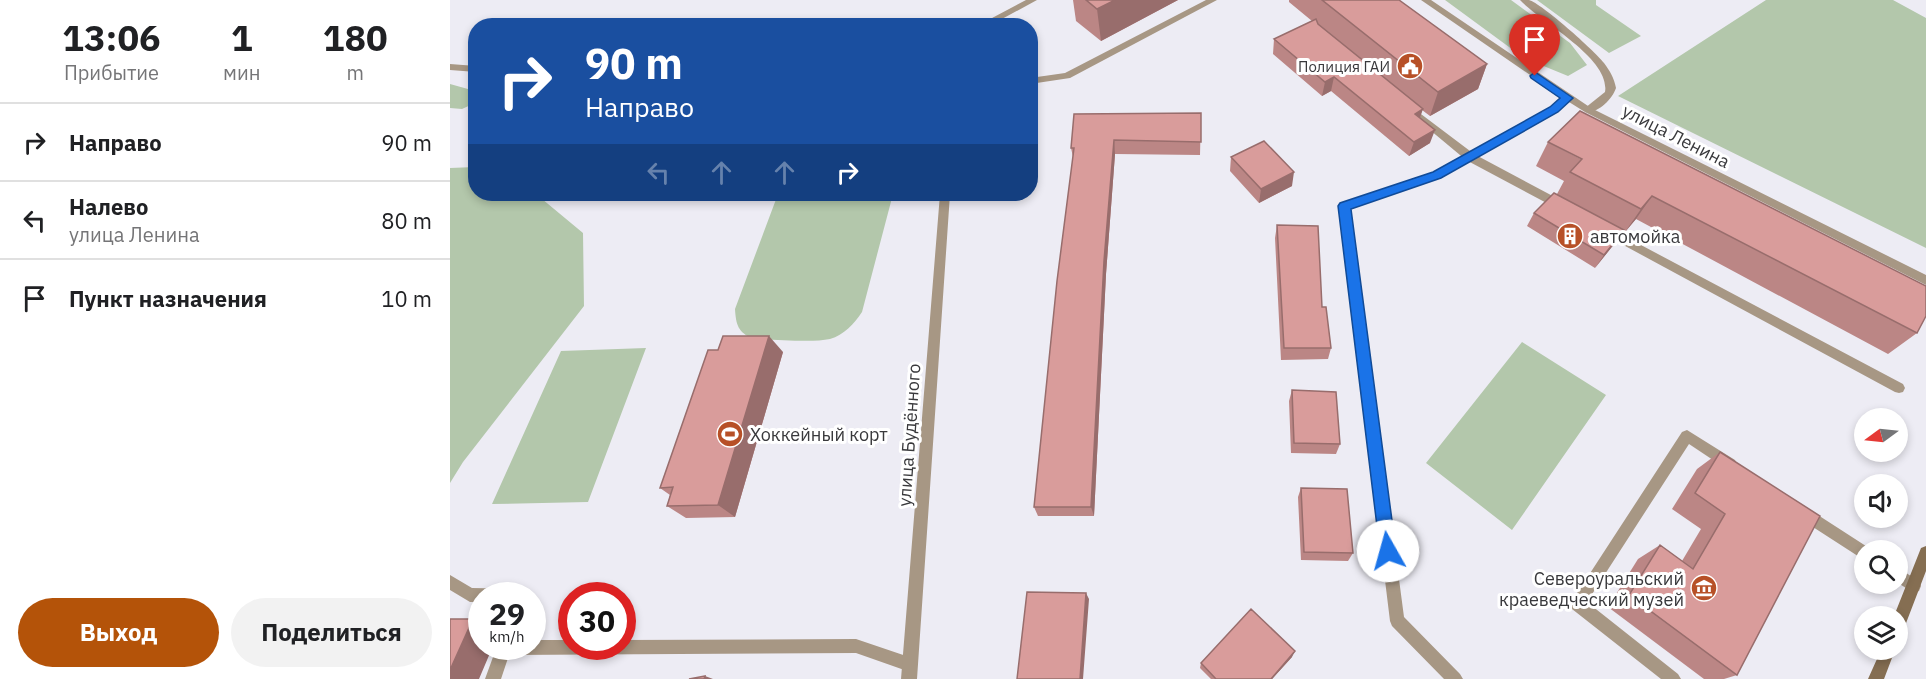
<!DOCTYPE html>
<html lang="ru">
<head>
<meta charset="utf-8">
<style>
  body { margin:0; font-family:"IBM Plex Sans",sans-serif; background:#f2f2f2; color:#202124; height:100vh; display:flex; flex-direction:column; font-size:22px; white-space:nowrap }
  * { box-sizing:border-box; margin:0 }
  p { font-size:20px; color:#757577 }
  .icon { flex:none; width:33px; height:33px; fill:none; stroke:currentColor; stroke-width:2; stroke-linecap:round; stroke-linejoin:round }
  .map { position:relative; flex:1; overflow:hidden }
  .details { display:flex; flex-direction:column; background:#fff; width:450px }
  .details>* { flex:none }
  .hud { position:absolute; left:18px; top:18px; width:570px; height:183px; border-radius:24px; box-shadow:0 3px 9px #0003; background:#1a4fa0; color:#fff; overflow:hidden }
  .needle { width:39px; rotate:255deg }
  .fabs { position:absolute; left:1404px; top:408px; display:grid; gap:12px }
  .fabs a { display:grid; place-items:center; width:54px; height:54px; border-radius:50%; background:#fff; box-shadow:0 3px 9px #0003; font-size:30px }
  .speed { position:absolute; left:18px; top:582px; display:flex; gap:12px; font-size:30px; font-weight:700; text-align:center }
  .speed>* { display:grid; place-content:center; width:78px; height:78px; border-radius:50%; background:#fff; box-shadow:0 3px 9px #0003; line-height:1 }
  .speed small { font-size:15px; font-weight:400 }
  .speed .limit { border:9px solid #d22; background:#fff; color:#111 }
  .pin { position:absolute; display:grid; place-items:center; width:51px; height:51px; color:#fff; margin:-62px -26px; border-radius:50% 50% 50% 0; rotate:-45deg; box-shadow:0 0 6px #0007 }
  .pin .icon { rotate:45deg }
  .me { position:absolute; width:66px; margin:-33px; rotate:353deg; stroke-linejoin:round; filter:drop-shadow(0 0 4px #0008) }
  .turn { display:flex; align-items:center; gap:21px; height:126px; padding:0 18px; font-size:27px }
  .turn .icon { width:78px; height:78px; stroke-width:2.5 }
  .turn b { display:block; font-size:42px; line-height:51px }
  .lanes { display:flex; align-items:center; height:57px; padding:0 18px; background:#0003; justify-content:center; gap:30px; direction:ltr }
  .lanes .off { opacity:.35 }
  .eta { display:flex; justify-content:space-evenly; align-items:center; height:102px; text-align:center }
  .eta b { font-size:36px; font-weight:700; line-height:42px }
  .cta { display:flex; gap:12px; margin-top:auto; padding:12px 18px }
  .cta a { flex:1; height:69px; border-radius:36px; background:#b45309; color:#fff; font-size:24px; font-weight:700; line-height:69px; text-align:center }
  .cta a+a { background:#f2f2f2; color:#202124 }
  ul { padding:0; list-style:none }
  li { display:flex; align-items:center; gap:18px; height:78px; padding:0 18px; border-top:2px solid #e0e0e0 }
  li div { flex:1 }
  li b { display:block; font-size:22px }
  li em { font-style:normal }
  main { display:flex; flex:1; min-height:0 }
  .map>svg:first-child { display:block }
  .green { fill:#b3c7ab }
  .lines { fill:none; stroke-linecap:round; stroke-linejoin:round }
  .service { fill:#a79784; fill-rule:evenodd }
  .minor { fill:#a79784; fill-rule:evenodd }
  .secondary { fill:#856e52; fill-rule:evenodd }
  .wall { fill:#bb8685 }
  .shaded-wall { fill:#986d6c }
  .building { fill:#d99c9b; stroke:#986d6c; stroke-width:1.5 }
  .route { fill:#1a73e8; stroke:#114b97; stroke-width:1.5 }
  .labels { text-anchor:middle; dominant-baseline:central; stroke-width:6; stroke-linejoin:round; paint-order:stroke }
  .far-poi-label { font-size:15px; fill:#39393c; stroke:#fff; text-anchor:end }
  .street-label { font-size:18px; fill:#39393c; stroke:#fff }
  .poi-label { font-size:18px; fill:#39393c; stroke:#fff; text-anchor:start }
</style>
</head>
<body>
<main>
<section class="details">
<div class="eta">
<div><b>13:06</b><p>Прибытие</p></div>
<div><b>1</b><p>мин</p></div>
<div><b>180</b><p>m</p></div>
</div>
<ul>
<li><svg class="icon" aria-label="right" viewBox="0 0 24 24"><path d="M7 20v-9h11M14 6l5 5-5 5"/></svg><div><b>Направо</b></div><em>90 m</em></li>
<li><svg class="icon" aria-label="left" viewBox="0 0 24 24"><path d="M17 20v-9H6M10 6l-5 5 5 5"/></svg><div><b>Налево</b><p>улица Ленина</p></div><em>80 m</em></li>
<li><svg class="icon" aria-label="arrive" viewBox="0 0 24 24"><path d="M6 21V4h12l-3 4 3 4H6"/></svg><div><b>Пункт назначения</b></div><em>10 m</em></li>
</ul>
<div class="cta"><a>Выход</a><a>Поделиться</a></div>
</section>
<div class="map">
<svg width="1476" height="679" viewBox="0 0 1476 679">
  <rect width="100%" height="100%" fill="#edecf4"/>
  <path class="green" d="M 995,0 L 1061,0 L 1120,43 L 1137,65 L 1118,76 L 1074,58 Z
    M 1087,0 L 1146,0 L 1146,5 L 1191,36 L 1159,53 Z
    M 1316,0 L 1443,0 L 1476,18 L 1476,248 L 1168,96 Z
    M 0,84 L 25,91 L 25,103 L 12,109 L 0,108 Z
    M 25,167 L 26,194 L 86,194 L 133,233 L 134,306 L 13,462 L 0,483 L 0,168 Z
    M 328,194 L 443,194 L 412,312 C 404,324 394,335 380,339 C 361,343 324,339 303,339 C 288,332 286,325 285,309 Z
    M 1072,342 L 1156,395 L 1062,530 L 976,463 Z
    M 196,348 L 138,502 L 42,504 L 111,351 Z"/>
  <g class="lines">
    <path class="service" d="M 756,0 L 767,0 L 620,78 L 580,84 L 580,78 L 615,73 Z
      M 1070,0 C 1073,0 1076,0 1079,0 C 1091,3 1145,51 1154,63 C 1160,71 1164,78 1166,88 C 1162,100 1147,114 1135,112 L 1135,108 L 1155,92 C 1161,58 1090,22 1070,0 Z
      M 959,105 L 1024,154 L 1114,202 L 1115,205 L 1114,208 L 1106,208 L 1016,160 L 956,110 L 956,106 Z
      M 1157,227 L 1453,384 L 1455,388 L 1453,392 L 1449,393 L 1445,392 L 1153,234 L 1152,231 L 1153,228 Z
      M 1237,430 L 1285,460 L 1287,464 L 1285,468 L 1280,470 L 1275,468 L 1239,444 L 1137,602 L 1228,674 L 1231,679 L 1211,679 L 1122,609 L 1120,604 L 1232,432 Z
      M 1354,506 L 1419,548 L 1420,550 L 1414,550 L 1414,560 L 1349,518 L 1347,513 L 1349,508 Z
      M 1448,568 L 1469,581 L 1471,586 L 1469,591 L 1464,593 L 1448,583 Z
      M 0,575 L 22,588 L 75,589 L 80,591 L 82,596 L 32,596 L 32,602 L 20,602 L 0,590 Z
      M 406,639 L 465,659 L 468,664 L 465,669 L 460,672 L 406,653 L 59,655 L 51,679 L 35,679 L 47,646 L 82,646 L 82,640 L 122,640 L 122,646 L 172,646 L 172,640 Z"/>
    <path class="minor" d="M 576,0 L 587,0 L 539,26 L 527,26 Z
      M 971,0 L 981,0 L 1141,108 L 1476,275 L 1476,285 L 1135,112 L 1119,102 L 1107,111 L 991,178 L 900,208 L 954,617 L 1010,674 L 1013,679 L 994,679 L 942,626 L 940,621 L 889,206 L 890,203 L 983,172 L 1101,107 L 1112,97 Z
      M 0,64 L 26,66 L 26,72 L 0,70 Z
      M 490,194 L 500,194 L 467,679 L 451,679 Z"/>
    <path class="secondary" d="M 1476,546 L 1476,571 L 1453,631 L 1448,633 L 1448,616 L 1444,616 L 1471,548 Z
      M 1431,650 L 1445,650 L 1434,679 L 1418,679 Z"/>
  </g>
  <path class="wall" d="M 623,0 L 728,0 L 651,41 L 626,21 Z
    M 839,0 L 949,0 L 1037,64 L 1028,89 L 980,116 L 972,110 L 970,118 L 980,143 L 959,156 L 881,91 L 872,96 L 823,54 L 824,39 L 862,21 L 839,2 Z
    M 751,113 L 750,155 L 665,154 L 656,274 L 644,516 L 588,516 L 584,507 L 623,157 L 621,148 Z
    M 1098,142 L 1467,333 L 1438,354 L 1186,219 L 1175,232 L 1174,232 L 1165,243 L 1145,268 L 1077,226 L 1084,213 L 1107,194 L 1114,181 L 1086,166 Z
    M 781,157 L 842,186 L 809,203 L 780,171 Z
    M 827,225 L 872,307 L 881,348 L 878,359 L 831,360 L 825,238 Z
    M 268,350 L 333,352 L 285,517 L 236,518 L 217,506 L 220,495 L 210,488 Z
    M 842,390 L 890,444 L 886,454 L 841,453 L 839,401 Z
    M 1270,452 L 1287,675 L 1274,679 L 1254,679 L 1158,607 L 1188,559 L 1210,545 L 1232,561 L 1251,529 L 1222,509 L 1247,469 Z
    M 851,488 L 903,553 L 898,561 L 851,560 L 848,497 Z
    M 842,657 L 822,679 L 761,679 L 750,668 L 751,663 Z"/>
  <path class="shaded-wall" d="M 665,0 L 728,0 L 651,41 L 647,9 Z
    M 1037,64 L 1028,89 L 980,116 L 988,92 Z
    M 884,77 L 881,91 L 872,96 L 875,82 Z
    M 973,109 L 968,123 L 965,114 Z
    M 985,130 L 980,143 L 959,156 L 964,142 Z
    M 664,140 L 665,154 L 656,274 L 644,516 L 641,507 L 654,261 Z
    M 844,172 L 842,186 L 809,203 L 811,189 Z
    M 1202,196 L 1186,219 L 1175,232 L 1191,209 Z
    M 1174,230 L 1165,243 L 1145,268 L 1154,255 Z
    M 319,336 L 333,352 L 285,517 L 268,505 Z
    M 636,593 L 639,599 L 633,679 L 630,679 Z
    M 23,619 L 32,622 L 32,646 L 43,646 L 29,679 L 0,679 L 0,670 Z
    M 845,651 L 842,657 L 822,679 L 821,679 Z
    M 255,676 L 263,679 L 254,679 Z"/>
  <path class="building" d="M 636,0 L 665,0 L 647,9 Z
    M 872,0 L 949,0 L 1037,64 L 988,92 Z
    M 866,19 L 868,24 L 973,109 L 965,114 L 985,130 L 964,142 L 884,77 L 875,82 L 824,39 Z
    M 1130,111 L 1476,286 L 1476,316 L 1467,333 L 1202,196 L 1191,209 L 1120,172 L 1132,159 L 1098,142 Z
    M 751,113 L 751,142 L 664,140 L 654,261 L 641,507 L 584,507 L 607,281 L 624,148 L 621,148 L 624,114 Z
    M 814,141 L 844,172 L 811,189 L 781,157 Z
    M 1104,193 L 1174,230 L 1154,255 L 1084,213 Z
    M 827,225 L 868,226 L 872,307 L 876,307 L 881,348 L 834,348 Z
    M 273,336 L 319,336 L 268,505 L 217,506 L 223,487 L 210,488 L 258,350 L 268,350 Z
    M 842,390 L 886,392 L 890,444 L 844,443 Z
    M 1270,452 L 1370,516 L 1287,675 L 1179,595 L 1210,545 L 1243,569 L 1275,514 L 1245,493 Z
    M 851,488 L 897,489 L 903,553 L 854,552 Z
    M 577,592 L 636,593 L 630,679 L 567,679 Z
    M 801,609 L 845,651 L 821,679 L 766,679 L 751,663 Z
    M 0,619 L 23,619 L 0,670 Z
    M 255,676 L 254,679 L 239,679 Z"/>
  <path class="route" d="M 1085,72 L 1123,98 L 1108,112 L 991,178 L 901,209 L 946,551 L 944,557 L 938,559 L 932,557 L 930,551 L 888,206 L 890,203 L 983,172 L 1100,107 L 1110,98 L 1081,78 L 1080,76 Z"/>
  <defs>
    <symbol id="civic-disc" viewBox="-11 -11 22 22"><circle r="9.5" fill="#b75027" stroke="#fff"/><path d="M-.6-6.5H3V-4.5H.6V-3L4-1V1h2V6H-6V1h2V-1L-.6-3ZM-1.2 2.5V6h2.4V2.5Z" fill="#fff"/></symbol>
    <symbol id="building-disc" viewBox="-11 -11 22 22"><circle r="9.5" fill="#b75027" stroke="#fff"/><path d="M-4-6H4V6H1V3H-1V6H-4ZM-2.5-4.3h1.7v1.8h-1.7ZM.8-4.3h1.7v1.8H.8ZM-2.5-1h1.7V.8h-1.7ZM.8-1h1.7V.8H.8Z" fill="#fff"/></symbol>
    <symbol id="stadium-disc" viewBox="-11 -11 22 22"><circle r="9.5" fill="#b75027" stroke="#fff"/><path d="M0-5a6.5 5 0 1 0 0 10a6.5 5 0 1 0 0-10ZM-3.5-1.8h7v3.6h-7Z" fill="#fff"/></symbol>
    <symbol id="museum-disc" viewBox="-11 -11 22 22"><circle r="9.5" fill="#b75027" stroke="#fff"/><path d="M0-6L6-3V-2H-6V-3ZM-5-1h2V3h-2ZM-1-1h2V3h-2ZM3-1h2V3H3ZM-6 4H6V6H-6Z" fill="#fff"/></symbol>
  </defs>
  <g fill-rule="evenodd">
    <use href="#civic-disc" x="945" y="51" width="30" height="30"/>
    <use href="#building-disc" x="1105" y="221" width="30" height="30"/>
    <use href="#stadium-disc" x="265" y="419" width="30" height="30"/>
    <use href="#museum-disc" x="1239" y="573" width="30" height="30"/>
  </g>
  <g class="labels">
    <g class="far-poi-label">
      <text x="940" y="66">Полиция ГАИ</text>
    </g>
    <g class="street-label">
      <text transform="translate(1226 136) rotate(27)">улица Ленина</text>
      <text transform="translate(459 435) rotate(-86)">улица Будённого</text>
    </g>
    <g class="poi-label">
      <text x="1140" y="236">автомойка</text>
      <text x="300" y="434">Хоккейный корт</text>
      <text x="1234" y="578" text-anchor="end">Североуральский<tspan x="1234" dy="21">краеведческий музей</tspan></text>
    </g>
  </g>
</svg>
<div class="fabs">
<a><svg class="needle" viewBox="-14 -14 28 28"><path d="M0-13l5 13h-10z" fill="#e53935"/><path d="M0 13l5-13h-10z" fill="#757577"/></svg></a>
<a><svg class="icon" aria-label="sound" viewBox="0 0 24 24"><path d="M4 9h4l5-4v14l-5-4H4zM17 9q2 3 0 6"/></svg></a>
<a><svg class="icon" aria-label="search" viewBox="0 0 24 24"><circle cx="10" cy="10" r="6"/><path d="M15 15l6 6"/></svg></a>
<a><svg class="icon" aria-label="layers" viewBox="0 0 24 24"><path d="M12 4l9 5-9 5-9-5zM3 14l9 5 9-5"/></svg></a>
</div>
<div class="speed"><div>29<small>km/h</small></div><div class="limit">30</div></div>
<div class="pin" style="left:1085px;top:76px;background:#d93025"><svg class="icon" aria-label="arrive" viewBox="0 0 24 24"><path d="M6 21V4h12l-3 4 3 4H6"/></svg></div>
<svg class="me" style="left:938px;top:551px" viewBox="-20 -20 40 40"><circle r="19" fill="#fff"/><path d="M0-13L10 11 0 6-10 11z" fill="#1a73e8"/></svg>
<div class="hud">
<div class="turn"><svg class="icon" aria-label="right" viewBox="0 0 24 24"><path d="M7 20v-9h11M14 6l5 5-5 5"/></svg><div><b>90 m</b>Направо</div></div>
<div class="lanes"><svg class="icon off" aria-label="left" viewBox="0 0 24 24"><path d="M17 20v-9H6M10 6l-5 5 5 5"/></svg><svg class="icon off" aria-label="ahead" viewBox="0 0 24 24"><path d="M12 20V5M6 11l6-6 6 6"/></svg><svg class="icon off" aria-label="ahead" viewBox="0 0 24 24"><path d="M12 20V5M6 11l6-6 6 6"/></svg><svg class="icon" aria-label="right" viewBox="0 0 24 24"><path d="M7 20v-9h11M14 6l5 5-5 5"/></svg></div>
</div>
</div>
</main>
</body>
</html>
